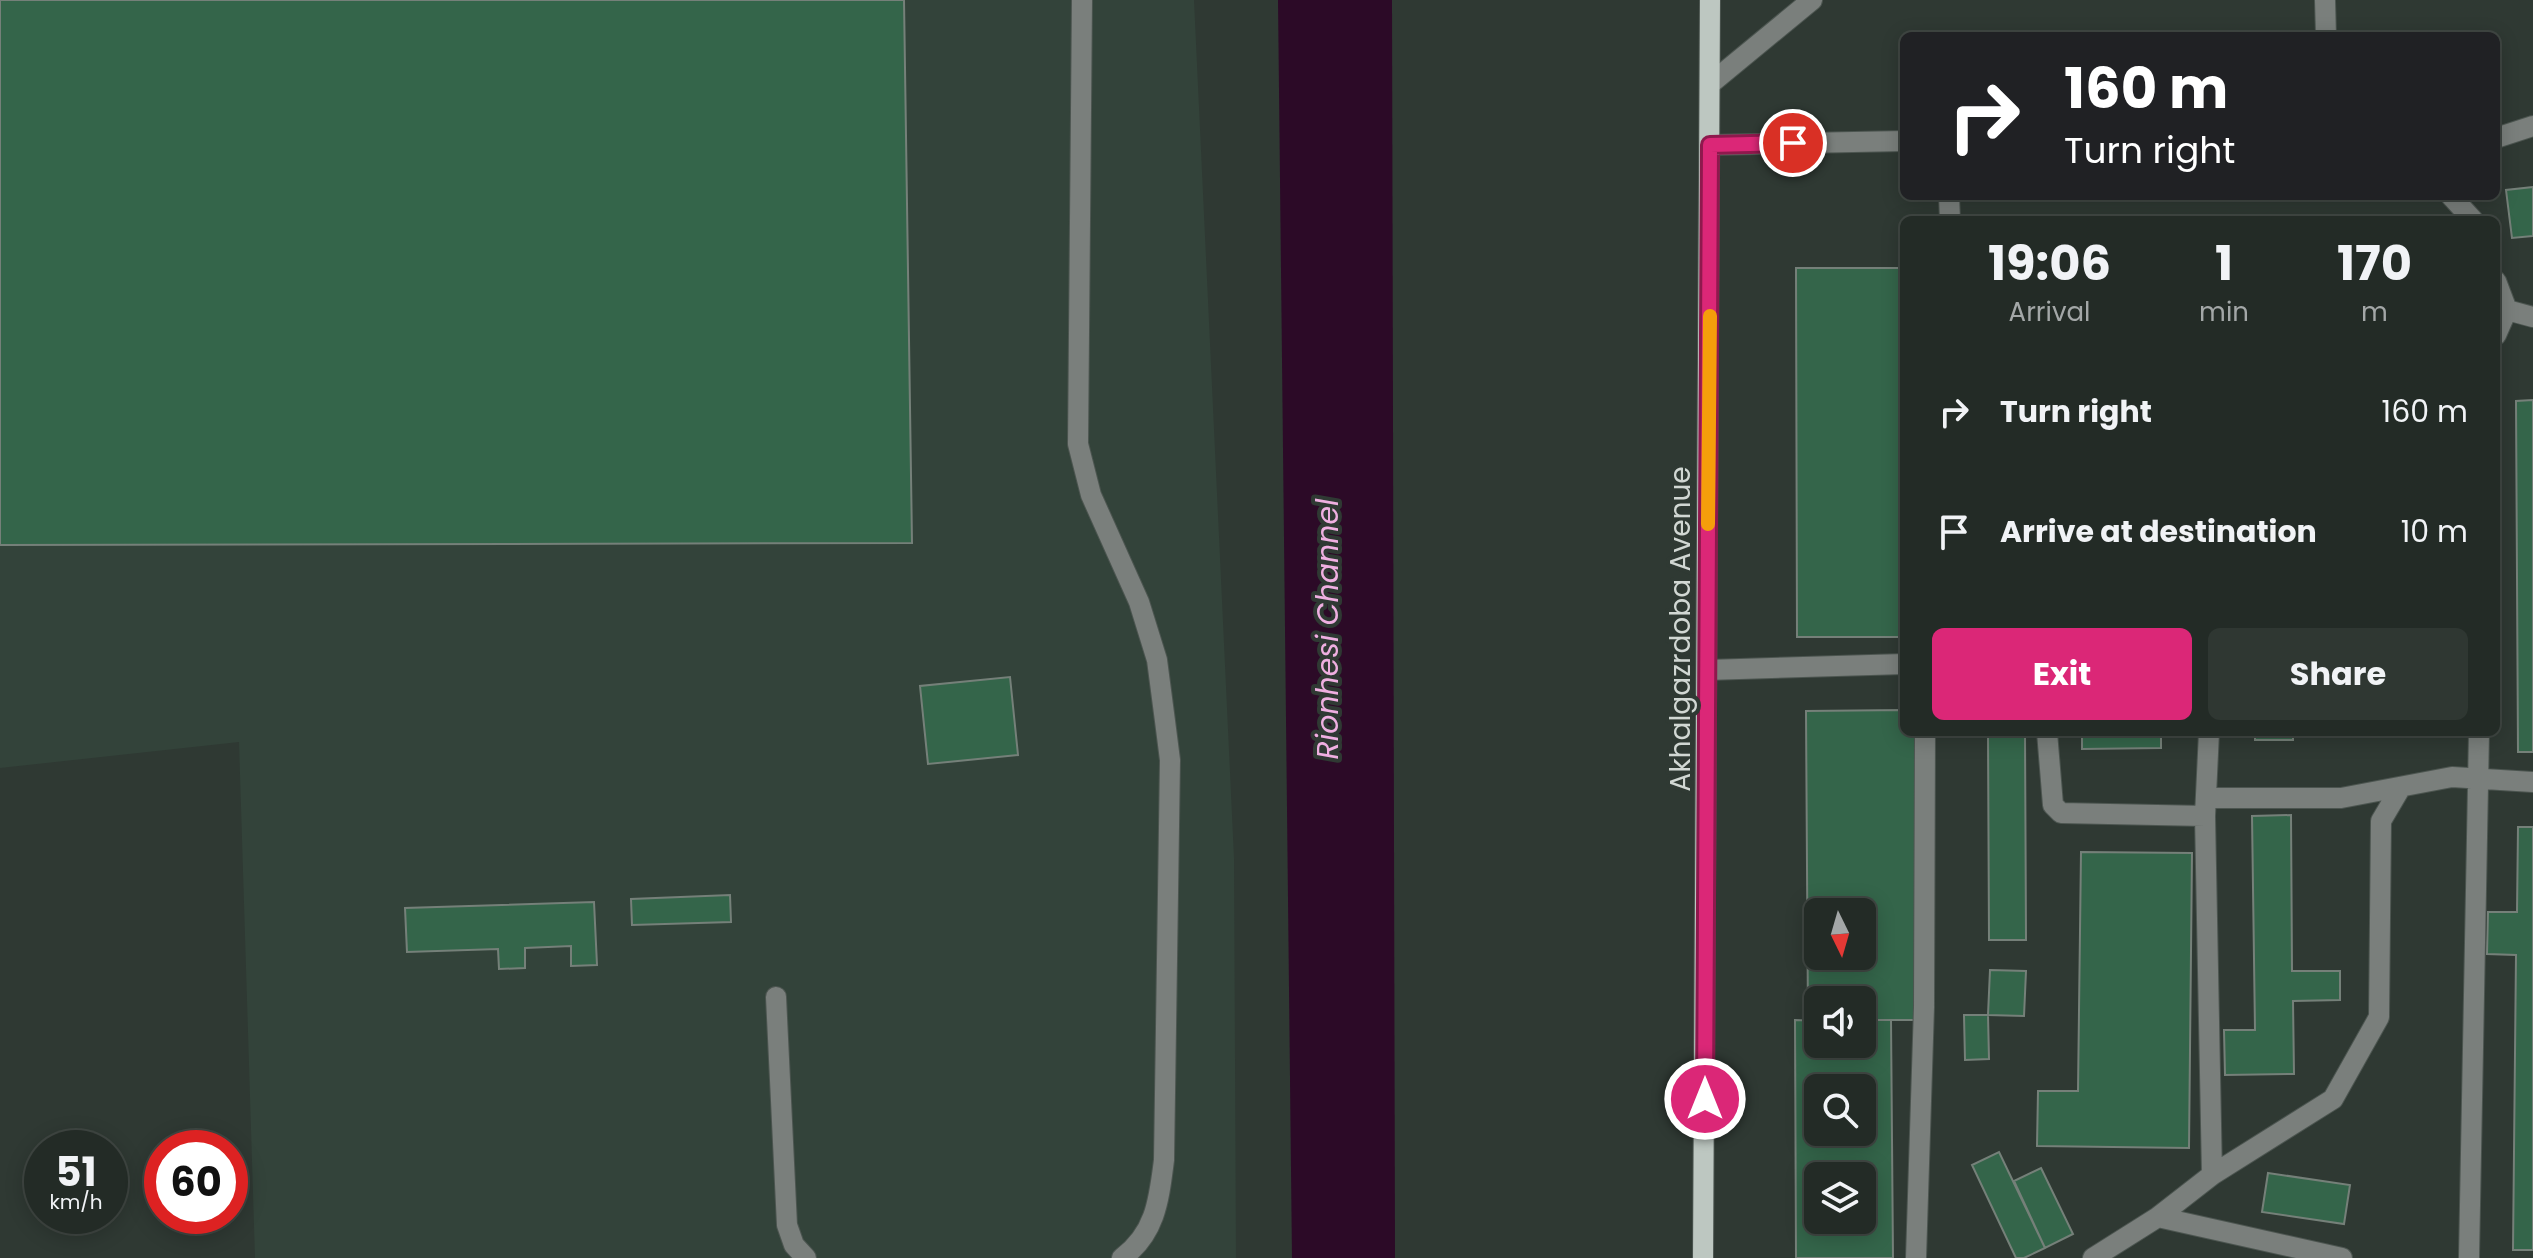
<!DOCTYPE html>
<html lang="en">
<head>
<meta charset="utf-8">
<style>
  body { margin:0; font-family:Poppins,sans-serif; background:#2f3732; color:#f1f3f6; height:100vh; display:flex; flex-direction:column; font-size:30px; white-space:nowrap }
  * { box-sizing:border-box; margin:0 }
  p { font-size:26px; color:#a3a7a7 }
  .icon { flex:none; width:44px; height:44px; fill:none; stroke:currentColor; stroke-width:2; stroke-linecap:round; stroke-linejoin:round }
  .map { position:relative; flex:1; overflow:hidden }
  .sheet { position:absolute; left:1900px; top:216px; width:600px; height:520px; display:flex; flex-direction:column; background:#232b26; border-radius:12px; box-shadow:0 4px 20px #0003,0 0 0 2px #404743 }
  .sheet>* { flex:none }
  .hud { position:absolute; left:1900px; top:32px; width:600px; height:168px; border-radius:12px; box-shadow:0 4px 20px #0003,0 0 0 2px #404743; background:#202124; color:#fff; overflow:hidden }
  .needle { width:52px; rotate:175deg }
  .fabs { position:absolute; left:1804px; top:898px; display:grid; gap:16px }
  .fabs a { display:grid; place-items:center; width:72px; height:72px; border-radius:12px; background:#232b26; box-shadow:0 4px 20px #0003,0 0 0 2px #404743; font-size:40px }
  .speed { position:absolute; left:24px; top:1130px; display:flex; gap:16px; font-size:40px; font-weight:700; text-align:center }
  .speed>* { display:grid; place-content:center; width:104px; height:104px; border-radius:50%; background:#232b26; box-shadow:0 4px 20px #0003,0 0 0 2px #404743; line-height:1 }
  .speed small { font-size:20px; font-weight:400 }
  .speed .limit { border:12px solid #d22; background:#fff; color:#111 }
  .pin { position:absolute; display:grid; place-items:center; width:68px; height:68px; color:#fff; margin:-34px; border:4px solid #fff; border-radius:50%; box-shadow:0 2px 8px #0007 }
  .me { position:absolute; width:88px; margin:-44px; rotate:0deg; stroke-linejoin:round; filter:drop-shadow(0 0 6px #0008) }
  .turn { display:flex; align-items:center; gap:28px; height:168px; padding:0 32px; font-size:36px }
  .turn .icon { width:104px; height:104px; stroke-width:2.5 }
  .turn b { display:block; font-size:56px; line-height:68px }
  .eta { display:flex; justify-content:space-evenly; align-items:center; height:136px; text-align:center }
  .eta b { font-size:48px; font-weight:700; line-height:56px }
  .primary-button { display:flex; gap:16px; margin-top:auto; padding:16px 32px }
  .primary-button a { flex:1; height:92px; border-radius:12px; background:#db2777; color:#fff; font-size:32px; font-weight:700; line-height:92px; text-align:center }
  .primary-button a+a { background:#2f3732; color:#f1f3f6 }
  ul { padding:0; list-style:none }
  li { display:flex; align-items:center; gap:24px; height:120px; padding:0 32px }
  li div { flex:1 }
  li b { display:block; font-size:30px }
  li em { font-style:normal }
  .map>svg:first-child { display:block }
  .built { fill:#33433a }
  .water { fill:#2c0a27 }
  .building { fill:#34654a; stroke:#758079; stroke-width:2; fill-rule:evenodd }
  .lines { fill:none; stroke-linecap:round; stroke-linejoin:round }
  .minor-casing { stroke:#4c5550; stroke-width:22 }
  .major-casing { stroke:#4c5550; stroke-width:22 }
  .minor { stroke:#7a7f7c; stroke-width:20 }
  .major { stroke:#bdc7c1; stroke-width:20 }
  .route-casing { stroke:#8e194d; stroke-width:20 }
  .route { stroke:#db2777; stroke-width:14 }
  .slow { stroke:#f59e0b; stroke-width:14 }
  .labels { text-anchor:middle; dominant-baseline:central; stroke-width:8; stroke-linejoin:round; paint-order:stroke }
  .street-label { font-size:28px; fill:#d1d7d3; stroke:#2f3933 }
  .water-label { font-size:30px; font-style:italic; fill:#efafe1; stroke:#2f3933 }
</style>
</head>
<body>
<div class="map">
<svg width="2533" height="1258" viewBox="0 0 2533 1258">
  <rect width="100%" height="100%" fill="#2f3933"/>
  <path class="built" d="M 0,0 L 1194,0 L 1234,858 L 1236,1258 L 255,1258 L 239,742 L 0,768 Z"/>
  <path class="water" d="M 1278,0 L 1392,0 L 1395,1258 L 1292,1258 Z"/>
  <path class="building" d="M 0,0 L 904,0 L 912,543 L 0,545 Z
    M 2533,187 L 2533,236 L 2512,238 L 2506,190 Z
    M 1796,268 L 1904,268 L 1904,637 L 1797,637 Z
    M 2533,400 L 2533,752 L 2518,752 L 2516,401 Z
    M 1010,677 L 1018,755 L 928,764 L 920,686 Z
    M 1904,710 L 1904,732 L 1916,732 L 1918,1020 L 1862,1020 L 1862,1000 L 1818,1000 L 1818,1021 L 1808,1021 L 1806,711 ZM 1818,912 L 1862,912 L 1862,956 L 1818,956 Z
    M 1988,732 L 2025,732 L 2026,940 L 1989,940 Z
    M 2082,732 L 2161,732 L 2161,748 L 2082,749 Z
    M 2255,732 L 2293,732 L 2293,740 L 2255,740 Z
    M 2291,815 L 2292,971 L 2340,971 L 2340,1000 L 2293,1001 L 2294,1074 L 2225,1075 L 2224,1030 L 2255,1030 L 2252,816 Z
    M 2518,827 L 2533,827 L 2533,1250 L 2513,1250 L 2516,955 L 2487,954 L 2488,912 L 2517,912 Z
    M 2081,852 L 2192,853 L 2189,1148 L 2037,1146 L 2038,1091 L 2078,1091 Z
    M 730,895 L 731,922 L 632,925 L 631,899 Z
    M 594,902 L 597,965 L 571,966 L 571,946 L 525,948 L 525,968 L 499,969 L 498,949 L 407,952 L 405,908 Z
    M 1990,970 L 2026,971 L 2024,1016 L 1988,1015 Z
    M 1964,1015 L 1988,1015 L 1989,1059 L 1965,1060 Z
    M 1795,1020 L 1818,1021 L 1818,1044 L 1862,1044 L 1862,1020 L 1891,1020 L 1893,1258 L 1796,1258 ZM 1818,1088 L 1862,1088 L 1862,1132 L 1818,1132 ZM 1818,1176 L 1862,1176 L 1862,1220 L 1818,1220 Z
    M 1999,1152 L 2045,1248 L 2024,1258 L 2016,1258 L 1972,1165 Z
    M 2041,1168 L 2073,1234 L 2045,1248 L 2014,1181 Z
    M 2268,1173 L 2350,1185 L 2344,1224 L 2262,1212 Z"/>
  <g class="lines">
    <defs>
      <path id="minor" d="M 1082,0 L 1078,444 L 1091,495 L 1139,602 L 1157,660 L 1165,721 L 1170,760 L 1164,1160 C 1159,1199 1156,1233 1122,1258
        M 2325,0 L 2326,36
        M 1710,84 L 1812,0
        M 2496,138 L 2533,126
        M 1710,145 L 1904,141
        M 1949,196 L 1950,220
        M 2451,196 L 2473,220
        M 2496,281 L 2507,310 L 2533,317
        M 2496,335 L 2507,310
        M 1707,670 L 1904,664
        M 2047,732 L 2053,805 L 2061,813 L 2205,816
        M 2209,732 L 2205,816 L 2212,1175
        M 2206,798 L 2341,798 L 2452,777 L 2533,782
        M 776,997 L 787,1225 L 794,1245 L 806,1258
        M 2158,1217 L 2212,1175 L 2333,1099 L 2379,1017 L 2381,821 L 2401,787
        M 1916,1258 L 1924,1007 L 1925,732
        M 2093,1258 L 2158,1217 L 2342,1258
        M 2469,1258 L 2479,732"/>
      <path id="major" d="M 1703,1258 L 1710,0"/>
    </defs>
    <use href="#minor" class="minor-casing"/>
    <use href="#major" class="major-casing"/>
    <use href="#minor" class="minor"/>
    <use href="#major" class="major"/>
  </g>
  <g class="lines">
    <defs>
      <path id="route" d="M 1705,1099 L 1710,145 L 1793,143"/>
    </defs>
    <use href="#route" class="route-casing"/>
    <use href="#route" class="route"/>
    <path class="slow" d="M 1708,524 L 1710,316"/>
  </g>
  <g class="labels">
    <g class="street-label">
      <text transform="translate(1680 629) rotate(-90)">Akhalgazrdoba Avenue</text>
    </g>
    <g class="water-label">
      <text transform="translate(1327 629) rotate(-90)">Rionhesi Channel</text>
    </g>
  </g>
</svg>
<div class="fabs">
<a><svg class="needle" viewBox="-14 -14 28 28"><path d="M0-13l5 13h-10z" fill="#e53935"/><path d="M0 13l5-13h-10z" fill="#a3a7a7"/></svg></a>
<a><svg class="icon" aria-label="sound" viewBox="0 0 24 24"><path d="M4 9h4l5-4v14l-5-4H4zM17 9q2 3 0 6"/></svg></a>
<a><svg class="icon" aria-label="search" viewBox="0 0 24 24"><circle cx="10" cy="10" r="6"/><path d="M15 15l6 6"/></svg></a>
<a><svg class="icon" aria-label="layers" viewBox="0 0 24 24"><path d="M12 4l9 5-9 5-9-5zM3 14l9 5 9-5"/></svg></a>
</div>
<div class="speed"><div>51<small>km/h</small></div><div class="limit">60</div></div>
<div class="pin" style="left:1793px;top:143px;background:#d93025"><svg class="icon" aria-label="arrive" viewBox="0 0 24 24"><path d="M6 21V4h12l-3 4 3 4H6"/></svg></div>
<svg class="me" style="left:1705px;top:1099px" viewBox="-20 -20 40 40"><circle r="17" fill="#db2777" stroke="#fff" stroke-width="3"/><path d="M0-11L8 9 0 5-8 9z" fill="#fff"/></svg>
<div class="hud">
<div class="turn"><svg class="icon" aria-label="right" viewBox="0 0 24 24"><path d="M7 20v-9h11M14 6l5 5-5 5"/></svg><div><b>160 m</b>Turn right</div></div>
</div>
<section class="sheet">
<div class="eta">
<div><b>19:06</b><p>Arrival</p></div>
<div><b>1</b><p>min</p></div>
<div><b>170</b><p>m</p></div>
</div>
<ul>
<li><svg class="icon" aria-label="right" viewBox="0 0 24 24"><path d="M7 20v-9h11M14 6l5 5-5 5"/></svg><div><b>Turn right</b></div><em>160 m</em></li>
<li><svg class="icon" aria-label="arrive" viewBox="0 0 24 24"><path d="M6 21V4h12l-3 4 3 4H6"/></svg><div><b>Arrive at destination</b></div><em>10 m</em></li>
</ul>
<div class="primary-button"><a>Exit</a><a>Share</a></div>
</section>
</div>
</body>
</html>
